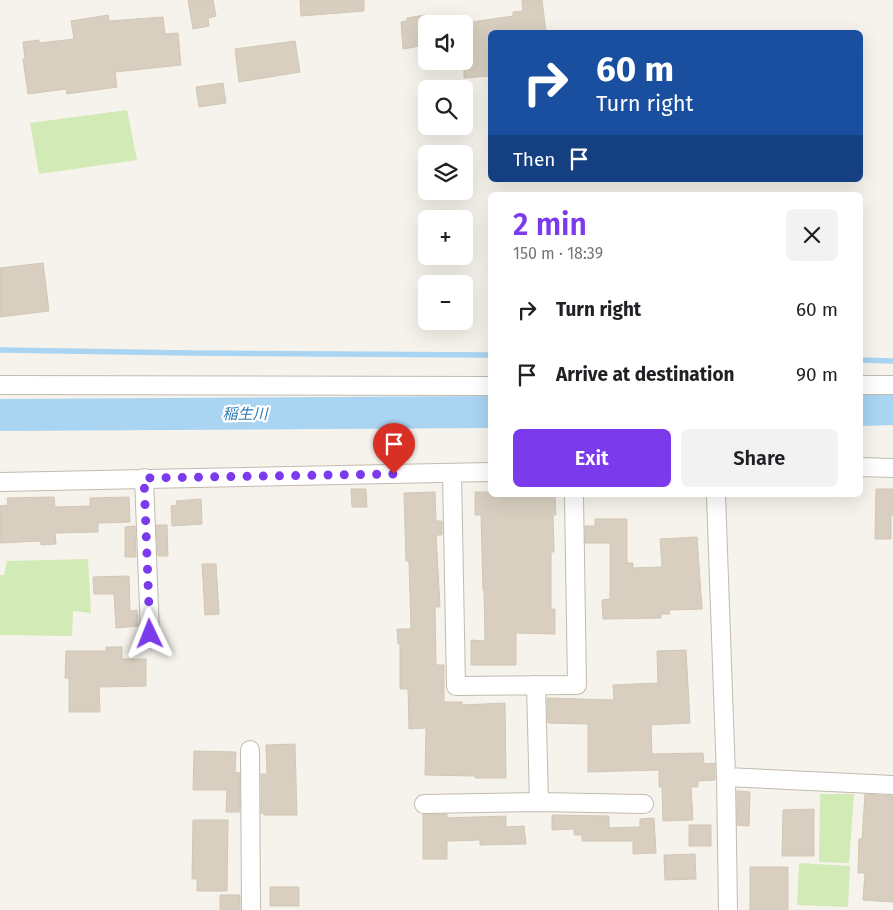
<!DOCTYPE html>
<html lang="en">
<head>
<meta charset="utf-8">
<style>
  body { margin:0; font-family:"Fira Sans","Noto Sans JP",sans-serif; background:#f2f2f2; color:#202124; height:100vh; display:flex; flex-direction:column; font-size:19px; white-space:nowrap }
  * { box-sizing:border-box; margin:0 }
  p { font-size:16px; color:#757577 }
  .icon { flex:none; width:28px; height:28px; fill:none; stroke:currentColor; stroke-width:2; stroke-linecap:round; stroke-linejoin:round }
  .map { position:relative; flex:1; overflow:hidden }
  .details { position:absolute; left:488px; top:192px; width:375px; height:305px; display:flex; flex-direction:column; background:#fff; border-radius:8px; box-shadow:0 5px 20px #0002 }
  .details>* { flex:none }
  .banner { position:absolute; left:488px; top:30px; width:375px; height:152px; border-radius:8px; box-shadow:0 5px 20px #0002; background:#1a4fa0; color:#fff; overflow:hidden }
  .buttons { position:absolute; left:418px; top:15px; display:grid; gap:10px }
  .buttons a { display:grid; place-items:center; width:55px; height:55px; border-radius:8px; background:#fff; box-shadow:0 5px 20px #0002; font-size:25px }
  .pin { position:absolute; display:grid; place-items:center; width:42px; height:42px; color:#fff; margin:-51px -21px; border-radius:50% 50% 50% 0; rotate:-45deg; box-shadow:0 0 5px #0007 }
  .pin .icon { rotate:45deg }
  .me { position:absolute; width:55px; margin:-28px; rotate:358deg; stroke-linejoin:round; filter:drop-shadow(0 0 4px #0008) }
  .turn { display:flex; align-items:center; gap:18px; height:105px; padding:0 25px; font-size:22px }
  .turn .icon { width:65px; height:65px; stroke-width:2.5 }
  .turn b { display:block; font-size:35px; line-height:42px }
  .then { display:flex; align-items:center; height:48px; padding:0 25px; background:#0003; gap:10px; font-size:19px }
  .round { display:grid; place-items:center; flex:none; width:52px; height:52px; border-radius:8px; background:#f2f2f2 }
  .overview { display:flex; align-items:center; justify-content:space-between; height:85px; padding:0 25px }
  h1 { font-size:30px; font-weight:600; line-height:38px; color:#7c3aed }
  .cta { display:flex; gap:10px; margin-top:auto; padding:10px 25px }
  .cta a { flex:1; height:58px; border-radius:8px; background:#7c3aed; color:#fff; font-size:20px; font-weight:600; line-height:58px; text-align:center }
  .cta a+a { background:#f2f2f2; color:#202124 }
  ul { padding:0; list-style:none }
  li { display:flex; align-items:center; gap:15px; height:65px; padding:0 25px }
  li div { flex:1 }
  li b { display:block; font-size:19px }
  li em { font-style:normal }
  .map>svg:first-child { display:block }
  .green { fill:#d2eab5 }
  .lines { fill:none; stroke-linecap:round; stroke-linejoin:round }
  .stream { stroke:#a9d4f2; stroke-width:5.5 }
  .river { stroke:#a9d4f2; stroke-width:32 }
  .building { fill:#d8cfc1; stroke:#d3c7b4 }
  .street-casing { stroke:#c2bbae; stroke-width:20 }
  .street { stroke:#fff; stroke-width:18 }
  .route { stroke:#7c3aed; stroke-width:9; stroke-dasharray:0 16.2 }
  .labels { text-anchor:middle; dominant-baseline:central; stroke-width:4.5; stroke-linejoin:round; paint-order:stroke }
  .water-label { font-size:15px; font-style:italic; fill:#2e7ab2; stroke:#fff }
</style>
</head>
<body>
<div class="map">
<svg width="893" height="910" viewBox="0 0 893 910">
  <rect width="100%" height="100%" fill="#f6f3ec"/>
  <path class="green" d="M 127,110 L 137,160 L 39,174 L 30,123 Z
    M 88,559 L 91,613 L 73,611 L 72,636 L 0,635 L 0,575 L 4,575 L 7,561 Z
    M 820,794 L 854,794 L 849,863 L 819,862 Z
    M 799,863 L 850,866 L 848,907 L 797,905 Z"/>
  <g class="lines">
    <path class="stream" d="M 0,350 L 191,353 L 490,355
      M 860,360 L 893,361"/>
    <path class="river" d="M 860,410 L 893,409
      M 0,415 L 490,412"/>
  </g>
  <path class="building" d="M 188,0 L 213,0 L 216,16 L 208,18 L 209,26 L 193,29 Z
    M 300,0 L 364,0 L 364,11 L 301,16 Z
    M 522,0 L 542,0 L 546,32 L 490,32 L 490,76 L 464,78 L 464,24 L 457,24 L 513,16 L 513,12 L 523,11 Z
    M 108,15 L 109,21 L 163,17 L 165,34 L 178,33 L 181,65 L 115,72 L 117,87 L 67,94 L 66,89 L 28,94 L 23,59 L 25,58 L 23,42 L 39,40 L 39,43 L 74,39 L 71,21 Z
    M 425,15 L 426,25 L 426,45 L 403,49 L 401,22 L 407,21 L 407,18 Z
    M 295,41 L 300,72 L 239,82 L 235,49 Z
    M 223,83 L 226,103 L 199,107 L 196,87 Z
    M 43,263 L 49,311 L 0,317 L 0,268 Z
    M 351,489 L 366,489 L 367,507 L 352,507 Z
    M 876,489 L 893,489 L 893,515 L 891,515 L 891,539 L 875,539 Z
    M 435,492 L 436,521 L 442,521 L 442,535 L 436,535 L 440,607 L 435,607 L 436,665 L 444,665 L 444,702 L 462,702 L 462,705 L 505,703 L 506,778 L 475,778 L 475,776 L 425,775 L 426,728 L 409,729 L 408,689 L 400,689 L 400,644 L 398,644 L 397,629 L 411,629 L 409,561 L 406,561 L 404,493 Z
    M 475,492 L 490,492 L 490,495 L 555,495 L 556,515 L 553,515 L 554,552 L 551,552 L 551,609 L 555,609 L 555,634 L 516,633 L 516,665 L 471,665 L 471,640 L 485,641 L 484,590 L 483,590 L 482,555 L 481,515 L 475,515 Z
    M 54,497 L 55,507 L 90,506 L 90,498 L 129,497 L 130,522 L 98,523 L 98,532 L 55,533 L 56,544 L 41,545 L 41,541 L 0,543 L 0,506 L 8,505 L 7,498 Z
    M 201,499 L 202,524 L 172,526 L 171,506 L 177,505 L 176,501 Z
    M 595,519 L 627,519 L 627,563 L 633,563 L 633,568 L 662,567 L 660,539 L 697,537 L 702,609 L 669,610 L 670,614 L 661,614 L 661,618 L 603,619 L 602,600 L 610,599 L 610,543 L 585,543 L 585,526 L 595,526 Z
    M 156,525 L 167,525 L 168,556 L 158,556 Z
    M 135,526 L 136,557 L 125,557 L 125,527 Z
    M 202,564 L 216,564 L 219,614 L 205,615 Z
    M 129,576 L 130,611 L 137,610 L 138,626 L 116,628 L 114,594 L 94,594 L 93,577 Z
    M 106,647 L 122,647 L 122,659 L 146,659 L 146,686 L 99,687 L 100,712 L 69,712 L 69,678 L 65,678 L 66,651 L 106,651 Z
    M 686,650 L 690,723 L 651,725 L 652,754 L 703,753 L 704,764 L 715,763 L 715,780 L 698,781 L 698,787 L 691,787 L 693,820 L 663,821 L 662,787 L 659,787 L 659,770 L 588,772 L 588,724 L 548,723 L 547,698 L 614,700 L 613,685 L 658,683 L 657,651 Z
    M 295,744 L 297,815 L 264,815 L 264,813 L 261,813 L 261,774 L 267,774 L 266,745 Z
    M 194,751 L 236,752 L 235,772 L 240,773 L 240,812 L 226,812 L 227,790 L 193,790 Z
    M 737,791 L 750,792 L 749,826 L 737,825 Z
    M 865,794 L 893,796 L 893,902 L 863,900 L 865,873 L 858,873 L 859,839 L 862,839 Z
    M 814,809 L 814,856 L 782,856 L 783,810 Z
    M 423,814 L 447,814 L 447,818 L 506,816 L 506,827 L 524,826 L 526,844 L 480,845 L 480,840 L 447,841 L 447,859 L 423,859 Z
    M 552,815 L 609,816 L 609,828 L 640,827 L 640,819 L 654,818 L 656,853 L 633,854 L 633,841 L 582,841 L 582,835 L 574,835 L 574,829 L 552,830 Z
    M 193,820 L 228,820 L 227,891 L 197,891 L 197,879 L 192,879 Z
    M 689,825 L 711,825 L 711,846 L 689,846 Z
    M 695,854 L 696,879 L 665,880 L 664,855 Z
    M 750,867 L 788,867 L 788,910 L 750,910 Z
    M 270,887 L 299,887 L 299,906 L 270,906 Z
    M 220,895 L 240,895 L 240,910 L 220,910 Z"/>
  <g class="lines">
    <defs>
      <path id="street" d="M 0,385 L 490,386
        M 860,385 L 893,385
        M 860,467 L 893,468
        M 452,473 L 456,686 L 577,685 L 574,495
        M 144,478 L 150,634
        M 0,482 L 490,472
        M 716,495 L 726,777 L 728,910
        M 536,685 L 539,802
        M 250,750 L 251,910
        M 726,777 L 893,785
        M 424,804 L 539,802 L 644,804"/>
    </defs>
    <use href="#street" class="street-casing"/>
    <use href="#street" class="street"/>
  </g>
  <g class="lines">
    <path class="route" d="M 150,634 L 144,478 L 394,474"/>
  </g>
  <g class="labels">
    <g class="water-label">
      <text x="245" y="414">稲生川</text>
    </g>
  </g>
</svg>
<div class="buttons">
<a><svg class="icon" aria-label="sound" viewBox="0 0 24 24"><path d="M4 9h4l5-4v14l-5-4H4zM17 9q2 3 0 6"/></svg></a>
<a><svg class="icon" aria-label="search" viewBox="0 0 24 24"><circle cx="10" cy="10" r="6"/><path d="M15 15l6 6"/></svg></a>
<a><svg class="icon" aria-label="layers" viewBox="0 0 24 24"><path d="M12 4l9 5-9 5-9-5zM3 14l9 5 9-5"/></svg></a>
<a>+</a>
<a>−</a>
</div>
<div class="pin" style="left:394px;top:474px;background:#d93025"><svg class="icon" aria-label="arrive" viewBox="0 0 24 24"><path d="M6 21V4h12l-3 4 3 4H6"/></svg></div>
<svg class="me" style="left:150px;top:634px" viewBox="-20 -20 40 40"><path d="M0-17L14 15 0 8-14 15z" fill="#7c3aed" stroke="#fff" stroke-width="4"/></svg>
<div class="banner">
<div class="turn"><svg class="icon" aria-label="right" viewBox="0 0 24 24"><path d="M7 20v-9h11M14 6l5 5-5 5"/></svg><div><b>60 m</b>Turn right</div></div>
<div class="then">Then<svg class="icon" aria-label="arrive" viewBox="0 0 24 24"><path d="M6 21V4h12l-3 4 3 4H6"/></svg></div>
</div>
<section class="details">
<div class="overview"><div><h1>2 min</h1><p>150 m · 18:39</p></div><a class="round"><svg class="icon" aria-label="close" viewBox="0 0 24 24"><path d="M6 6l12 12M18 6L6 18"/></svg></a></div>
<ul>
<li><svg class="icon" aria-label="right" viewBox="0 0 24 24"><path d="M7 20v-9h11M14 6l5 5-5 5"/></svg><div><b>Turn right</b></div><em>60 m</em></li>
<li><svg class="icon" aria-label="arrive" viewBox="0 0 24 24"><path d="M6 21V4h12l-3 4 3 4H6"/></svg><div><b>Arrive at destination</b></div><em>90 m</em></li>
</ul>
<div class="cta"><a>Exit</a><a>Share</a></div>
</section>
</div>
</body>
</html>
